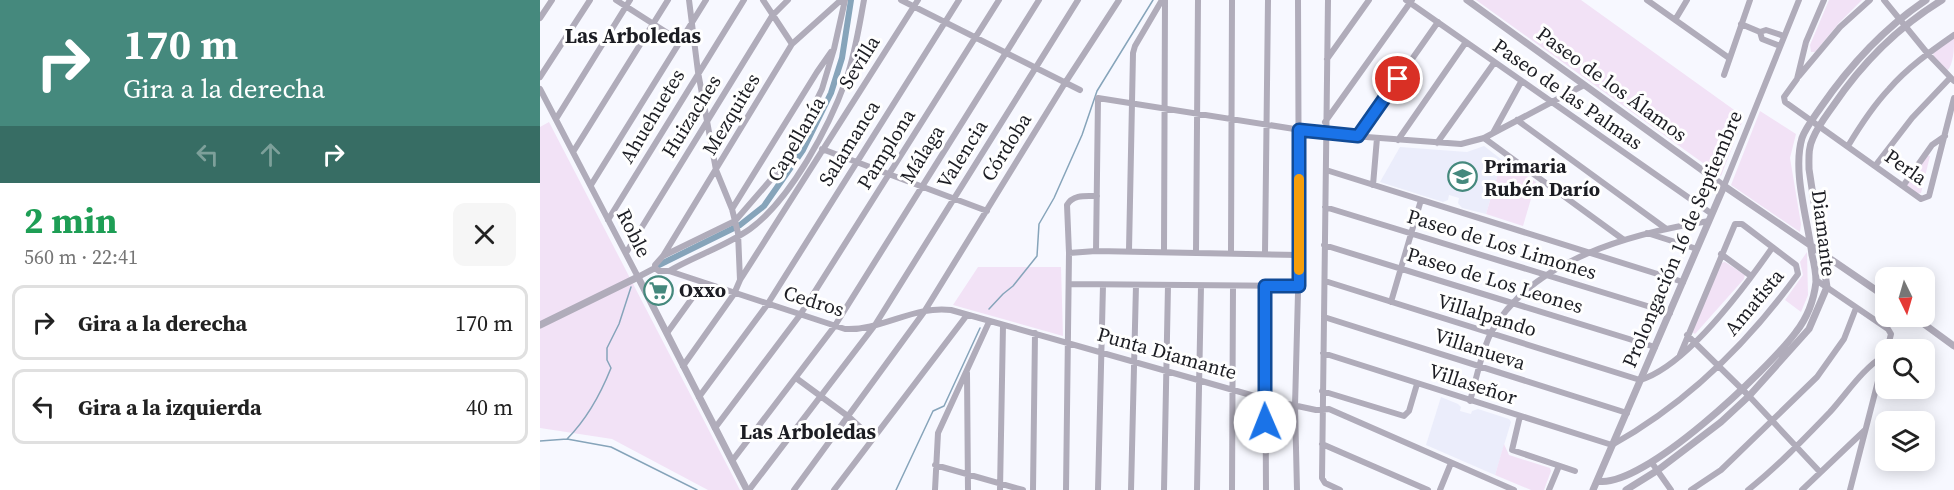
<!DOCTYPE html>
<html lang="es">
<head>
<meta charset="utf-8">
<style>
  body { margin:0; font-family:"Source Serif 4",serif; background:#f6f6f6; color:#222; height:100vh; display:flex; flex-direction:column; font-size:22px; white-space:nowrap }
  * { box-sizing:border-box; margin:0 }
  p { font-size:20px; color:#767676 }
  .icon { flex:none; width:33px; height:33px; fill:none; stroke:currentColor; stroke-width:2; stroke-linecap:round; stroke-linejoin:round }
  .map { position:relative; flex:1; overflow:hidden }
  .sheet { display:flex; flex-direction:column; background:#fff; width:540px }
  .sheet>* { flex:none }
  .guide { background:#45897d; color:#fff; overflow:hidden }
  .needle { width:39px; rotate:175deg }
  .tools { position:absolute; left:1335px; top:267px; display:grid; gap:12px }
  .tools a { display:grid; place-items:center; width:60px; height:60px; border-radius:12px; background:#fff; box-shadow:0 3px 15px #0003; font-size:30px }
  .pin { position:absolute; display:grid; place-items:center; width:51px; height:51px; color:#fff; margin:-26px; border:3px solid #fff; border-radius:50%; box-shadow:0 2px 6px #0007 }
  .me { position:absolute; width:66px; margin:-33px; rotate:359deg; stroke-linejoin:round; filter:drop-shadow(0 0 4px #0008) }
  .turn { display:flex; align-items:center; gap:21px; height:126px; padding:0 24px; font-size:27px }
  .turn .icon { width:78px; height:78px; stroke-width:2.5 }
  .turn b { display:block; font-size:42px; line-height:51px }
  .lanes { display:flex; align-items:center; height:57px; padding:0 24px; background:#0003; justify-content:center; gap:30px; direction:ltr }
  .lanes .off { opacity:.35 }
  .round { display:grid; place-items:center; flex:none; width:63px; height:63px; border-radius:12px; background:#f6f6f6 }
  .headline { display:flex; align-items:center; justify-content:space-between; height:102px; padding:0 24px }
  h1 { font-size:36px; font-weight:700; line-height:45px; color:#1e9e55 }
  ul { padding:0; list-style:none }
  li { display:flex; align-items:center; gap:18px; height:75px; margin:0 12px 9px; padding:0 12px; border:3px solid #e0e0e0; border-radius:12px }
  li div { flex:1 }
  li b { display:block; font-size:22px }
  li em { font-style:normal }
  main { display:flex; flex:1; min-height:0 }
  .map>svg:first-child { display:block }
  .built { fill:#ebedfb }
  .green { fill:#f2e2f6 }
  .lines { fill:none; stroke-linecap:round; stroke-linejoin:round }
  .stream { stroke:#86a4ba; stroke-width:1.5 }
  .canal { stroke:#86a4ba; stroke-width:6 }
  .minor { stroke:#b0acba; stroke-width:6 }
  .tertiary { stroke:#b0acba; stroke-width:7 }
  .route-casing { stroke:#114b97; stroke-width:15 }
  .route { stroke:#1a73e8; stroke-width:10 }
  .slow { stroke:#f59e0b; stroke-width:10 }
  .labels { text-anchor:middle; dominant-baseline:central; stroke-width:6; stroke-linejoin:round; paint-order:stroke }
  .street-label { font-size:20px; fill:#1c1d23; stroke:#fff }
  .poi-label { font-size:20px; font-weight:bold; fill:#1c1d23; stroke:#fff; text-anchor:start }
  .neighbourhood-label { font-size:21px; font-weight:bold; fill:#1c1d23; stroke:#fff }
</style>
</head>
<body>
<main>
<section class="sheet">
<div class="guide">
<div class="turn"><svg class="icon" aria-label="right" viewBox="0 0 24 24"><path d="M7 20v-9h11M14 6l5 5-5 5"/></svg><div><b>170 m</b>Gira a la derecha</div></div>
<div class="lanes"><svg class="icon off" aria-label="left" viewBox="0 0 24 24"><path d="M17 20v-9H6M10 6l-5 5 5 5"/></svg><svg class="icon off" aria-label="ahead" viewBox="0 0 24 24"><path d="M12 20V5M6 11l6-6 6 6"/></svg><svg class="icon" aria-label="right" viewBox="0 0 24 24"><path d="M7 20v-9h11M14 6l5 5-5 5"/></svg></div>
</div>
<div class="headline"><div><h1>2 min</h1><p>560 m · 22:41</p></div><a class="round"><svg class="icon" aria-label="close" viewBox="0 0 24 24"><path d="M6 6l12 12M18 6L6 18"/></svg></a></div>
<ul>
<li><svg class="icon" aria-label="right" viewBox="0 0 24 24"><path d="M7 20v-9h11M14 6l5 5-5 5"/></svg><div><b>Gira a la derecha</b></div><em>170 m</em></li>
<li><svg class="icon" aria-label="left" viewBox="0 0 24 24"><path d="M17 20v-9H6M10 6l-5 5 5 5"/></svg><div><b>Gira a la izquierda</b></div><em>40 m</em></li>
</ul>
</section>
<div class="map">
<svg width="1414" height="490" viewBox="0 0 1414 490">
  <rect width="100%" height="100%" fill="#f7f8ff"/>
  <path class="built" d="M 944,146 L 962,160 L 946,214 L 922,208 L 918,203 L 919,198 L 909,195 L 908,200 L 903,202 L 840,182 L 860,147 L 927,152 Z
    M 901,397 L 918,404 L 921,407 L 920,411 L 931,414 L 932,411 L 938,409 L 969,419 L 971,422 L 955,475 L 886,445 Z"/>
  <path class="green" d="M 936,0 L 1041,0 L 1204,117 L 1181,176 Z
    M 1289,0 L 1322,0 L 1299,23 L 1275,52 L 1271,52 L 1270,45 Z
    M 1414,37 C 1414,49 1414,64 1407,71 L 1394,57 L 1393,53 Z
    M 1220,111 L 1256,134 L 1250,158 L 1261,224 L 1260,232 L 1191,185 Z
    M 9,122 L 200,490 L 168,490 L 72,439 L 0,428 L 0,127 Z
    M 1386,155 L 1390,156 L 1381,193 L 1377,194 L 1366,187 Z
    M 962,160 L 996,182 L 983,226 L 946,214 Z
    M 1267,252 L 1268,295 L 1261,312 L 1245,300 L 1263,275 L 1260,262 Z
    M 1185,262 L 1205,275 L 1204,279 L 1155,334 L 1151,331 L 1181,263 Z
    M 438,267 L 521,267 L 523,336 L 413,305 Z
    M 964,444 L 969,455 L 1010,468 L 1011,471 L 1004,490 L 991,490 L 955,475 Z"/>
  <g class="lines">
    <path class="stream" d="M 449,309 L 463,294 L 473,286 L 497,256 L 499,224 L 514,198 L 542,135 L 557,91 L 613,0
      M 27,439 C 46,420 61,393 71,368 L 67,360 L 67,348 L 79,324 L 91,287
      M 0,441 L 27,439 L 71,447 L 157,490
      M 356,490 L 393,411 L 404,406 L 440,328"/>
    <path class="canal" d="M 119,265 L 200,225 L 224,206 L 263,150 L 291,93 L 302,58 L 311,0"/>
    <path class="minor" d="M 76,0 L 140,41
      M 149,0 L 158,72 L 176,170 L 192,209 L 198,233 L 200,280
      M 223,0 L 252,44
      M 361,0 L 540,90
      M 788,0 L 782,478 L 785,483 L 800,490
      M 866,0 L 1172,214
      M 1107,0 L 1189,58
      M 1284,0 L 1266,42 L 1257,79 L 1244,97 L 1245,102 L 1381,199 L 1389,196 L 1414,98
      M 1344,0 L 1388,54 L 1414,81
      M 0,18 L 12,0
      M 1135,20 L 1147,0
      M 1201,24 L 1220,32 L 1226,30 L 1244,36
      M 1220,32 L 1222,39 L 1240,46
      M 787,59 L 829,0
      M 1184,75 L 1210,0
      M 1259,76 L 1300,27 L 1330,0
      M 0,77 L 50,0
      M 0,89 L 98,277 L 115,268
      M 16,119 L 90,0
      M 977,120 L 1125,228
      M 785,122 L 872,0
      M 953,133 L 981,82
      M 818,136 L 898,22
      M 944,138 L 1084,240
      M 858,140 L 926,42
      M 897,143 L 954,63
      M 1308,146 C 1320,126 1333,106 1349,89 C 1367,68 1391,51 1414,35
      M 282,149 L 447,211
      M 33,152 L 128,0
      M 1335,166 L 1372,118 L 1410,78
      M 786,170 L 1143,282
      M 51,185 L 166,0
      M 833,185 L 837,138
      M 1184,186 L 1259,0
      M 1363,186 L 1392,145 L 1405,136
      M 785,207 L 1130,313
      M 192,209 L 277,72 L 291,52
      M 68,220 L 204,0
      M 1107,233 L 1157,249
      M 784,245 L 1115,347
      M 589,250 L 593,53 L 595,46 L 622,0
      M 556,251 L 759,255
      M 624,251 L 625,0
      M 656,252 L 658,0
      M 691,252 L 692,0
      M 86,253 L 232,16 L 248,0
      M 529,253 L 527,205 C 533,194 546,196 557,196
      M 725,253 L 728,0
      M 1181,254 L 1211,276
      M 123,256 L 195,221 L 240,169 L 262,130 L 282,89 L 294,49 L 305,0
      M 115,268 L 119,271 L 129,271 L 305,329 C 341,331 375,305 411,310 L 725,399 L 776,410 L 789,409 L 974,490
      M 115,268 L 115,265 L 123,256 L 252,44 L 301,0
      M 129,271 C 155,256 186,246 210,229 C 251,199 289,127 306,80 C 315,54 319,27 324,0
      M 1276,280 L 1348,329 L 1351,334 L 1347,350
      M 785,281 L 1100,380 C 1147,366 1204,288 1232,248
      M 529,284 L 759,286
      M 725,286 L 726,490
      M 851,302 L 881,200
      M 784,317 L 1087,413
      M 127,333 L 163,283
      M 1147,335 L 1209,396 L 1280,472
      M 783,353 L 1072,445 C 1147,403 1208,343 1258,274 L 1256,265 L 1202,224 L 1195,224 L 1140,355
      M 143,366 L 194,294 L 200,280 L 378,0
      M 427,373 L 428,490
      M 256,378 L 309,417 L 333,439
      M 782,391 L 864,416 L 869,411 L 877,384
      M 159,397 L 227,305 L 419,0
      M 930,401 C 936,381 942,348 952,331 C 993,259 1093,233 1169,221
      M 980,416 L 972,450 L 1035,471
      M 175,428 L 260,315 L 459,0
      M 782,444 L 888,490
      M 192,461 L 294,327 L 499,0
      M 1112,463 L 1131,490
      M 395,465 L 483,490
      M 209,490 L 335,325 L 538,0
      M 254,490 L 384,312 L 525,83 L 579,0
      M 294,490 L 427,315
      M 395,490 L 398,433 L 449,322
      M 460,490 L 463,325
      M 493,490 L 495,333
      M 526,490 L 529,253 L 556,251 L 558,98 L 786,134 L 921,144 L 944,138 L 1044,85
      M 558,490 L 563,285
      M 591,490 L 596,285
      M 624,490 L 628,285
      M 657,490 L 661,286
      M 692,490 L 693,286
      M 757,490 L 755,406 L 759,255 L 758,0
      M 900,490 L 911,463
      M 1009,490 L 1019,466
      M 1151,490 L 1181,470 L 1277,377 L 1304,339 L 1316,308
      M 1208,490 C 1237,467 1264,439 1290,412 C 1308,392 1322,369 1345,355
      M 1262,490 L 1325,430
      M 1310,490 L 1345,354"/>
    <path class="tertiary" d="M 927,0 L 1184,186 L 1346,297
      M 1373,316 L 1414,346
      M 0,325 L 98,277 L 207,490
      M 1057,481 C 1103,490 1229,368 1256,332 C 1267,318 1274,299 1276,282 C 1276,273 1274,263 1272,255 C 1268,220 1252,172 1262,138 C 1266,127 1275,116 1281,107 C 1310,65 1344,28 1386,0
      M 1053,490 L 1184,186
      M 1086,490 L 1118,470 L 1181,422 L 1209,396 L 1269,329 L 1287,287 L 1269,169 C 1269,158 1268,148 1273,138 C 1278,126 1286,116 1293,106 C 1322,63 1358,27 1402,0"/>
  </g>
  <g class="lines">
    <defs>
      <path id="route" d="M 725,422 L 725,286 L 759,286 L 759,130 L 818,136 L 858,79"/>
    </defs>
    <use href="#route" class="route-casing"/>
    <use href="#route" class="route"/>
    <path class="slow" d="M 759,270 L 759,179"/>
  </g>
  <defs>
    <symbol id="school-ring" viewBox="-11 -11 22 22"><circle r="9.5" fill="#fff" stroke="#45897d" stroke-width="1.5"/><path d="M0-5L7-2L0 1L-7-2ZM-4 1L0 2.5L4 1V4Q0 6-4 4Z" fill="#45897d"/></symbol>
    <symbol id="supermarket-ring" viewBox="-11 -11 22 22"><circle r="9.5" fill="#fff" stroke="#45897d" stroke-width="1.5"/><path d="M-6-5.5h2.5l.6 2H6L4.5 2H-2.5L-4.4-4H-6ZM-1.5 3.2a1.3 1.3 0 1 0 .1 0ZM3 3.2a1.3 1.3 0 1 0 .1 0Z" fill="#45897d"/></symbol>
  </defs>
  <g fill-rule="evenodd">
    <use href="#school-ring" x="906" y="160" width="33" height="33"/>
    <use href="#supermarket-ring" x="102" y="274" width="33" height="33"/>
  </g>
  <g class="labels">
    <g class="street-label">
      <text transform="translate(319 62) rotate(-58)">Sevilla</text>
      <text transform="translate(1072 84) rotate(36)">Paseo de los Álamos</text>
      <text transform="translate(1028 94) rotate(35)">Paseo de las Palmas</text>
      <text transform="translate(191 114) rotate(-59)">Mezquites</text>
      <text transform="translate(112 116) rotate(-59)">Ahuehuetes</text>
      <text transform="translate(151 116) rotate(-58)">Huizaches</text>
      <text transform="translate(256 139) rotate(-60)">Capellanía</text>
      <text transform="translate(309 143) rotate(-58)">Salamanca</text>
      <text transform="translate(466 147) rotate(-58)">Córdoba</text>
      <text transform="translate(346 149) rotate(-58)">Pamplona</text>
      <text transform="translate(382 154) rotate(-58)">Málaga</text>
      <text transform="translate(422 154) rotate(-58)">Valencia</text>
      <text transform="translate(1366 167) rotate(35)">Perla</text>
      <text transform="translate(94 233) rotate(63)">Roble</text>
      <text transform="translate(1284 233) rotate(83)">Diamante</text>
      <text transform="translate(1142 239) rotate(-67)">Prolongación 16 de Septiembre</text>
      <text transform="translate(962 244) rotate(17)">Paseo de Los Limones</text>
      <text transform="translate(955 280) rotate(17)">Paseo de Los Leones</text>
      <text transform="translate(274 301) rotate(17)">Cedros</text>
      <text transform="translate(1214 302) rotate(-50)">Amatista</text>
      <text transform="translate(947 315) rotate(17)">Villalpando</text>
      <text transform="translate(940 349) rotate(18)">Villanueva</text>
      <text transform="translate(627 353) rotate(16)">Punta Diamante</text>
      <text transform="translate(933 384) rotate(18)">Villaseñor</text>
    </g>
    <g class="poi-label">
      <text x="944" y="166">Primaria<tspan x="944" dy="23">Rubén Darío</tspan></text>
      <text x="139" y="290">Oxxo</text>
    </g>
    <g class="neighbourhood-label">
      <text x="93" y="35">Las Arboledas</text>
      <text x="268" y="431">Las Arboledas</text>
    </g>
  </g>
</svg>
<div class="tools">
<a><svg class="needle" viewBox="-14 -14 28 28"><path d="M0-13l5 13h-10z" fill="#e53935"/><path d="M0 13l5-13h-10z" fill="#767676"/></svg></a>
<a><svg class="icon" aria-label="search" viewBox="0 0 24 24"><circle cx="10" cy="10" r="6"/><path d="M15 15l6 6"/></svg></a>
<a><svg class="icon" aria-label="layers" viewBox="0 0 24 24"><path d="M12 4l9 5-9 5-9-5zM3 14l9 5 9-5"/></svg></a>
</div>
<div class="pin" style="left:858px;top:79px;background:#d93025"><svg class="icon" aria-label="arrive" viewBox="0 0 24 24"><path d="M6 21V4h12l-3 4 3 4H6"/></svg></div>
<svg class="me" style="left:725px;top:422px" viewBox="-20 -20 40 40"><circle r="19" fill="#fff"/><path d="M0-13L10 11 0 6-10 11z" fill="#1a73e8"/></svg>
</div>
</main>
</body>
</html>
